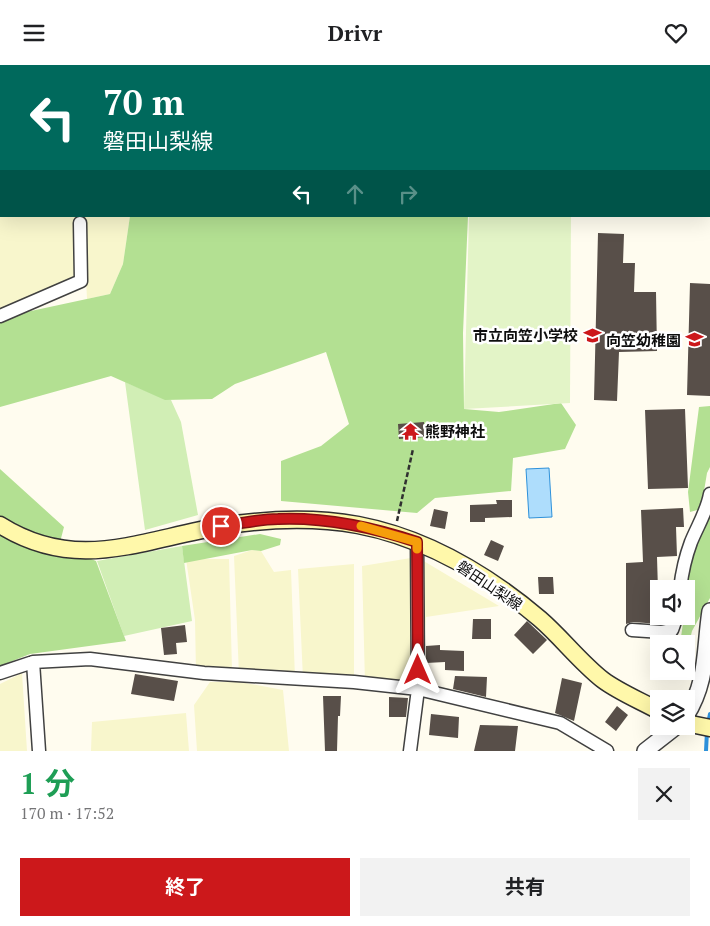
<!DOCTYPE html>
<html lang="ja">
<head>
<meta charset="utf-8">
<style>
  body { margin:0; font-family:"PT Serif","Noto Sans JP",serif; background:#f2f2f2; color:#202124; height:100vh; display:flex; flex-direction:column; font-size:19px; white-space:nowrap }
  * { box-sizing:border-box; margin:0 }
  p { font-size:16px; color:#757577 }
  .icon { flex:none; width:28px; height:28px; fill:none; stroke:currentColor; stroke-width:2; stroke-linecap:round; stroke-linejoin:round }
  .map { position:relative; height:686px; overflow:hidden }
  .panel { display:flex; flex-direction:column; background:#fff; flex:1 }
  .panel>* { flex:none }
  .guide { position:absolute; left:0px; top:0px; width:710px; height:152px; box-shadow:0 5px 20px #0002; background:#00695c; color:#fff; overflow:hidden }
  .fabs { position:absolute; left:650px; top:515px; display:grid; gap:10px }
  .fabs a { display:grid; place-items:center; width:45px; height:45px; border-radius:0px; background:#fff; box-shadow:0 5px 20px #0002; font-size:25px }
  .pin { position:absolute; display:grid; place-items:center; width:42px; height:42px; color:#fff; margin:-21px; border:2px solid #fff; border-radius:50%; box-shadow:0 1px 5px #0007 }
  .me { position:absolute; width:55px; margin:-28px; rotate:0deg; stroke-linejoin:round; filter:drop-shadow(0 0 4px #0008) }
  .turn { display:flex; align-items:center; gap:18px; height:105px; padding:0 20px; font-size:22px }
  .turn .icon { width:65px; height:65px; stroke-width:2.5 }
  .turn b { display:block; font-size:35px; line-height:42px }
  .lanes { display:flex; align-items:center; height:48px; padding:0 20px; background:#0003; justify-content:center; gap:25px; direction:ltr }
  .lanes .off { opacity:.35 }
  .round { display:grid; place-items:center; flex:none; width:52px; height:52px; border-radius:0px; background:#f2f2f2 }
  .head { display:flex; align-items:center; justify-content:space-between; height:85px; padding:0 20px }
  h1 { font-size:30px; font-weight:700; line-height:38px; color:#1e9e55 }
  .primary-button { display:flex; gap:10px; margin-top:auto; padding:10px 20px }
  .primary-button a { flex:1; height:58px; border-radius:0px; background:#cc181b; color:#fff; font-size:20px; font-weight:700; line-height:58px; text-align:center }
  .primary-button a+a { background:#f2f2f2; color:#202124 }
  header { display:flex; justify-content:space-between; align-items:center; height:65px; padding:0 20px; background:#fff; font-size:22px; font-weight:700 }
  .map>svg:first-child { display:block }
  .farmland { fill:#f8f6cc }
  .green { fill:#d1eeb5 }
  .forest { fill:#b3e092 }
  .pitch { fill:#e3f4c7 }
  .water { fill:#aeddfc; stroke:#2e91da }
  .lines { fill:none; stroke-linecap:round; stroke-linejoin:round }
  .stream { stroke:#2e91da; stroke-width:4 }
  .building { fill:#584f49 }
  .minor-casing { stroke:#414141; stroke-width:15 }
  .tertiary-casing { stroke:#414141; stroke-width:18 }
  .secondary-casing { stroke:#303030; stroke-width:19 }
  .path { stroke:#303030; stroke-width:2.5; stroke-dasharray:5 2.5; stroke-linecap:butt }
  .minor { stroke:#fff; stroke-width:12 }
  .tertiary { stroke:#fff; stroke-width:15 }
  .secondary { stroke:#fff8aa; stroke-width:16 }
  .route-casing { stroke:#851012; stroke-width:12 }
  .route { stroke:#cc181b; stroke-width:9 }
  .slow { stroke:#f59e0b; stroke-width:9 }
  .labels { text-anchor:middle; dominant-baseline:central; stroke-width:5; stroke-linejoin:round; paint-order:stroke }
  .poi-label { font-size:15px; font-weight:bold; fill:#0e0e0e; stroke:#fff; text-anchor:end }
  .street-label { font-size:15px; fill:#0e0e0e; stroke:#fff }
</style>
</head>
<body>
<header><svg class="icon" aria-label="menu" viewBox="0 0 24 24"><path d="M4 6h16M4 12h16M4 18h16"/></svg>Drivr<svg class="icon" aria-label="heart" viewBox="0 0 24 24"><path d="M12 20l-8-8c-3-5 5-10 8-4 3-6 11-1 8 4z"/></svg></header>
<div class="map">
<svg width="710" height="686" viewBox="0 0 710 686">
  <rect width="100%" height="100%" fill="#fffcef"/>
  <path class="farmland" d="M 0,110 L 1,151 L 78,151 L 80,158 L 81,216 L 0,251 Z
    M 83,151 L 130,151 L 123,199 L 110,229 L 87,234 Z
    M 252,485 L 261,486 L 274,507 L 291,505 L 295,613 L 239,610 L 234,491 Z
    M 417,492 L 499,541 L 426,552 L 420,625 L 365,618 L 362,501 Z
    M 186,494 L 229,494 L 232,605 L 196,607 L 195,555 Z
    M 354,499 L 354,617 L 303,614 L 298,504 Z
    M 22,608 L 27,686 L 0,686 L 0,619 Z
    M 210,617 L 240,617 L 283,625 L 289,686 L 197,686 L 194,640 Z
    M 186,648 L 189,686 L 91,686 L 92,657 Z"/>
  <path class="green" d="M 496,0 L 691,0 L 691,1 L 496,1 Z
    M 125,317 L 165,334 L 171,335 L 181,357 L 198,450 L 145,465 Z
    M 182,481 L 192,556 L 124,571 L 97,496 Z"/>
  <path class="forest" d="M 169,0 L 495,0 L 182,1 Z
    M 130,151 L 468,151 L 463,268 L 464,344 L 499,347 L 561,338 L 576,360 L 565,384 L 513,393 L 511,426 L 435,433 L 417,448 L 281,436 L 281,396 L 321,381 L 349,359 L 326,287 L 235,319 L 212,334 L 165,335 L 111,311 L 0,342 L 0,251 L 17,249 L 110,229 L 123,199 Z
    M 710,341 L 710,402 L 707,408 L 701,444 L 690,447 L 688,427 L 699,342 Z
    M 0,404 L 64,462 L 59,481 L 96,496 L 126,576 L 30,589 L 0,601 Z
    M 710,449 L 710,533 L 692,566 L 686,591 L 686,579 L 680,579 L 684,551 L 686,551 C 686,508 692,487 710,449 Z
    M 260,469 L 281,474 L 280,480 L 261,486 L 252,485 L 184,498 L 182,481 Z"/>
  <path class="pitch" d="M 469,151 L 571,151 L 570,338 L 464,344 Z"/>
  <path class="water" d="M 549,403 L 552,452 L 529,453 L 526,404 Z"/>
  <g class="lines">
    <path class="stream" d="M 708,659 L 710,649
      M 706,686 L 707,666"/>
  </g>
  <path class="building" d="M 598,168 L 624,169 L 623,198 L 635,198 L 634,227 L 656,227 L 657,286 L 619,287 L 617,336 L 594,335 Z
    M 690,218 L 710,219 L 710,331 L 687,330 Z
    M 685,344 L 688,423 L 648,424 L 645,345 Z
    M 424,357 L 425,372 L 399,374 L 398,359 Z
    M 496,435 L 512,435 L 512,452 L 485,453 L 485,457 L 470,457 L 470,440 L 497,439 Z
    M 683,443 L 684,462 L 676,462 L 677,491 L 657,492 L 659,559 L 633,557 L 626,559 L 626,498 L 643,497 L 641,445 Z
    M 434,444 L 448,447 L 445,464 L 430,461 Z
    M 491,475 L 504,481 L 498,496 L 484,490 Z
    M 538,512 L 553,512 L 554,529 L 539,529 Z
    M 473,554 L 491,554 L 491,574 L 472,574 Z
    M 527,556 L 547,575 L 533,589 L 514,570 Z
    M 185,560 L 187,577 L 176,578 L 177,589 L 164,590 L 161,563 Z
    M 440,580 L 440,585 L 464,586 L 464,606 L 445,605 L 445,597 L 426,598 L 426,581 Z
    M 135,609 L 178,616 L 174,636 L 131,629 Z
    M 455,611 L 487,612 L 486,632 L 453,624 Z
    M 562,613 L 582,618 L 574,656 L 555,648 Z
    M 323,631 L 341,631 L 340,651 L 338,651 L 337,686 L 325,686 Z
    M 389,632 L 408,633 L 406,652 L 389,652 Z
    M 617,641 L 628,650 L 616,666 L 605,657 Z
    M 431,649 L 459,652 L 458,673 L 429,670 Z
    M 480,660 L 518,661 L 515,686 L 474,686 Z"/>
  <g class="lines">
    <defs>
      <path id="minor" d="M 0,251 L 81,216 L 80,158
        M 680,524 C 682,507 685,493 691,477 C 698,460 707,446 710,429
        M 632,565 L 662,567 L 672,565 L 677,551
        M 33,597 L 39,686
        M 0,608 L 33,597 L 90,594 L 204,608 L 354,617 L 418,624 L 560,658 L 607,686
        M 410,686 L 418,624 L 417,477"/>
      <path id="tertiary" d="M 686,651 C 708,616 704,585 710,546
        M 645,686 L 677,661"/>
      <path id="secondary" d="M 0,460 C 78,509 142,474 223,461 C 267,454 313,452 358,460 C 426,473 488,510 540,554 C 562,573 580,597 603,615 C 619,627 641,636 659,646
        M 686,658 L 710,663"/>
    </defs>
    <use href="#minor" class="minor-casing"/>
    <use href="#tertiary" class="tertiary-casing"/>
    <use href="#secondary" class="secondary-casing"/>
    <path class="path" d="M 397,456 L 413,384"/>
    <use href="#minor" class="minor"/>
    <use href="#tertiary" class="tertiary"/>
    <use href="#secondary" class="secondary"/>
  </g>
  <g class="lines">
    <defs>
      <path id="route" d="M 221,461 C 240,459 259,454 278,454 C 326,452 372,462 417,477 L 418,605"/>
    </defs>
    <use href="#route" class="route-casing"/>
    <use href="#route" class="route"/>
    <path class="slow" d="M 361,461 L 417,477 L 417,484"/>
  </g>
  <defs>
    <symbol id="school-bare" viewBox="-9 -9 18 18"><path d="M0-5L7-2L0 1L-7-2ZM-4 1L0 2.5L4 1V4Q0 6-4 4Z" fill="#cc181b" stroke="#fff" stroke-width="2.5" paint-order="stroke"/></symbol>
    <symbol id="temple-bare" viewBox="-9 -9 18 18"><path d="M0-6L5-2H3V0L6.5 2.5H4V6H1.5V3h-3V6H-4V2.5H-6.5L-3 0V-2H-5Z" fill="#cc181b" stroke="#fff" stroke-width="2.5" paint-order="stroke"/></symbol>
  </defs>
  <g fill-rule="evenodd">
    <use href="#school-bare" x="580" y="258" width="25" height="25"/>
    <use href="#school-bare" x="682" y="262" width="25" height="25"/>
    <use href="#temple-bare" x="398" y="354" width="25" height="25"/>
  </g>
  <g class="labels">
    <g class="poi-label">
      <text x="578" y="270">市立向笠小学校</text>
      <text x="681" y="275">向笠幼稚園</text>
      <text x="425" y="366" text-anchor="start">熊野神社</text>
    </g>
    <g class="street-label">
      <text transform="translate(490 520) rotate(34)">磐田山梨線</text>
    </g>
  </g>
</svg>
<div class="fabs">
<a><svg class="icon" aria-label="sound" viewBox="0 0 24 24"><path d="M4 9h4l5-4v14l-5-4H4zM17 9q2 3 0 6"/></svg></a>
<a><svg class="icon" aria-label="search" viewBox="0 0 24 24"><circle cx="10" cy="10" r="6"/><path d="M15 15l6 6"/></svg></a>
<a><svg class="icon" aria-label="layers" viewBox="0 0 24 24"><path d="M12 4l9 5-9 5-9-5zM3 14l9 5 9-5"/></svg></a>
</div>
<div class="pin" style="left:221px;top:461px;background:#d93025"><svg class="icon" aria-label="arrive" viewBox="0 0 24 24"><path d="M6 21V4h12l-3 4 3 4H6"/></svg></div>
<svg class="me" style="left:418px;top:605px" viewBox="-20 -20 40 40"><path d="M0-17L14 15 0 8-14 15z" fill="#cc181b" stroke="#fff" stroke-width="4"/></svg>
<div class="guide">
<div class="turn"><svg class="icon" aria-label="left" viewBox="0 0 24 24"><path d="M17 20v-9H6M10 6l-5 5 5 5"/></svg><div><b>70 m</b>磐田山梨線</div></div>
<div class="lanes"><svg class="icon" aria-label="left" viewBox="0 0 24 24"><path d="M17 20v-9H6M10 6l-5 5 5 5"/></svg><svg class="icon off" aria-label="ahead" viewBox="0 0 24 24"><path d="M12 20V5M6 11l6-6 6 6"/></svg><svg class="icon off" aria-label="right" viewBox="0 0 24 24"><path d="M7 20v-9h11M14 6l5 5-5 5"/></svg></div>
</div>
</div>
<section class="panel">
<div class="head"><div><h1>1 分</h1><p>170 m · 17:52</p></div><a class="round"><svg class="icon" aria-label="close" viewBox="0 0 24 24"><path d="M6 6l12 12M18 6L6 18"/></svg></a></div>
<div class="primary-button"><a>終了</a><a>共有</a></div>
</section>
</body>
</html>
